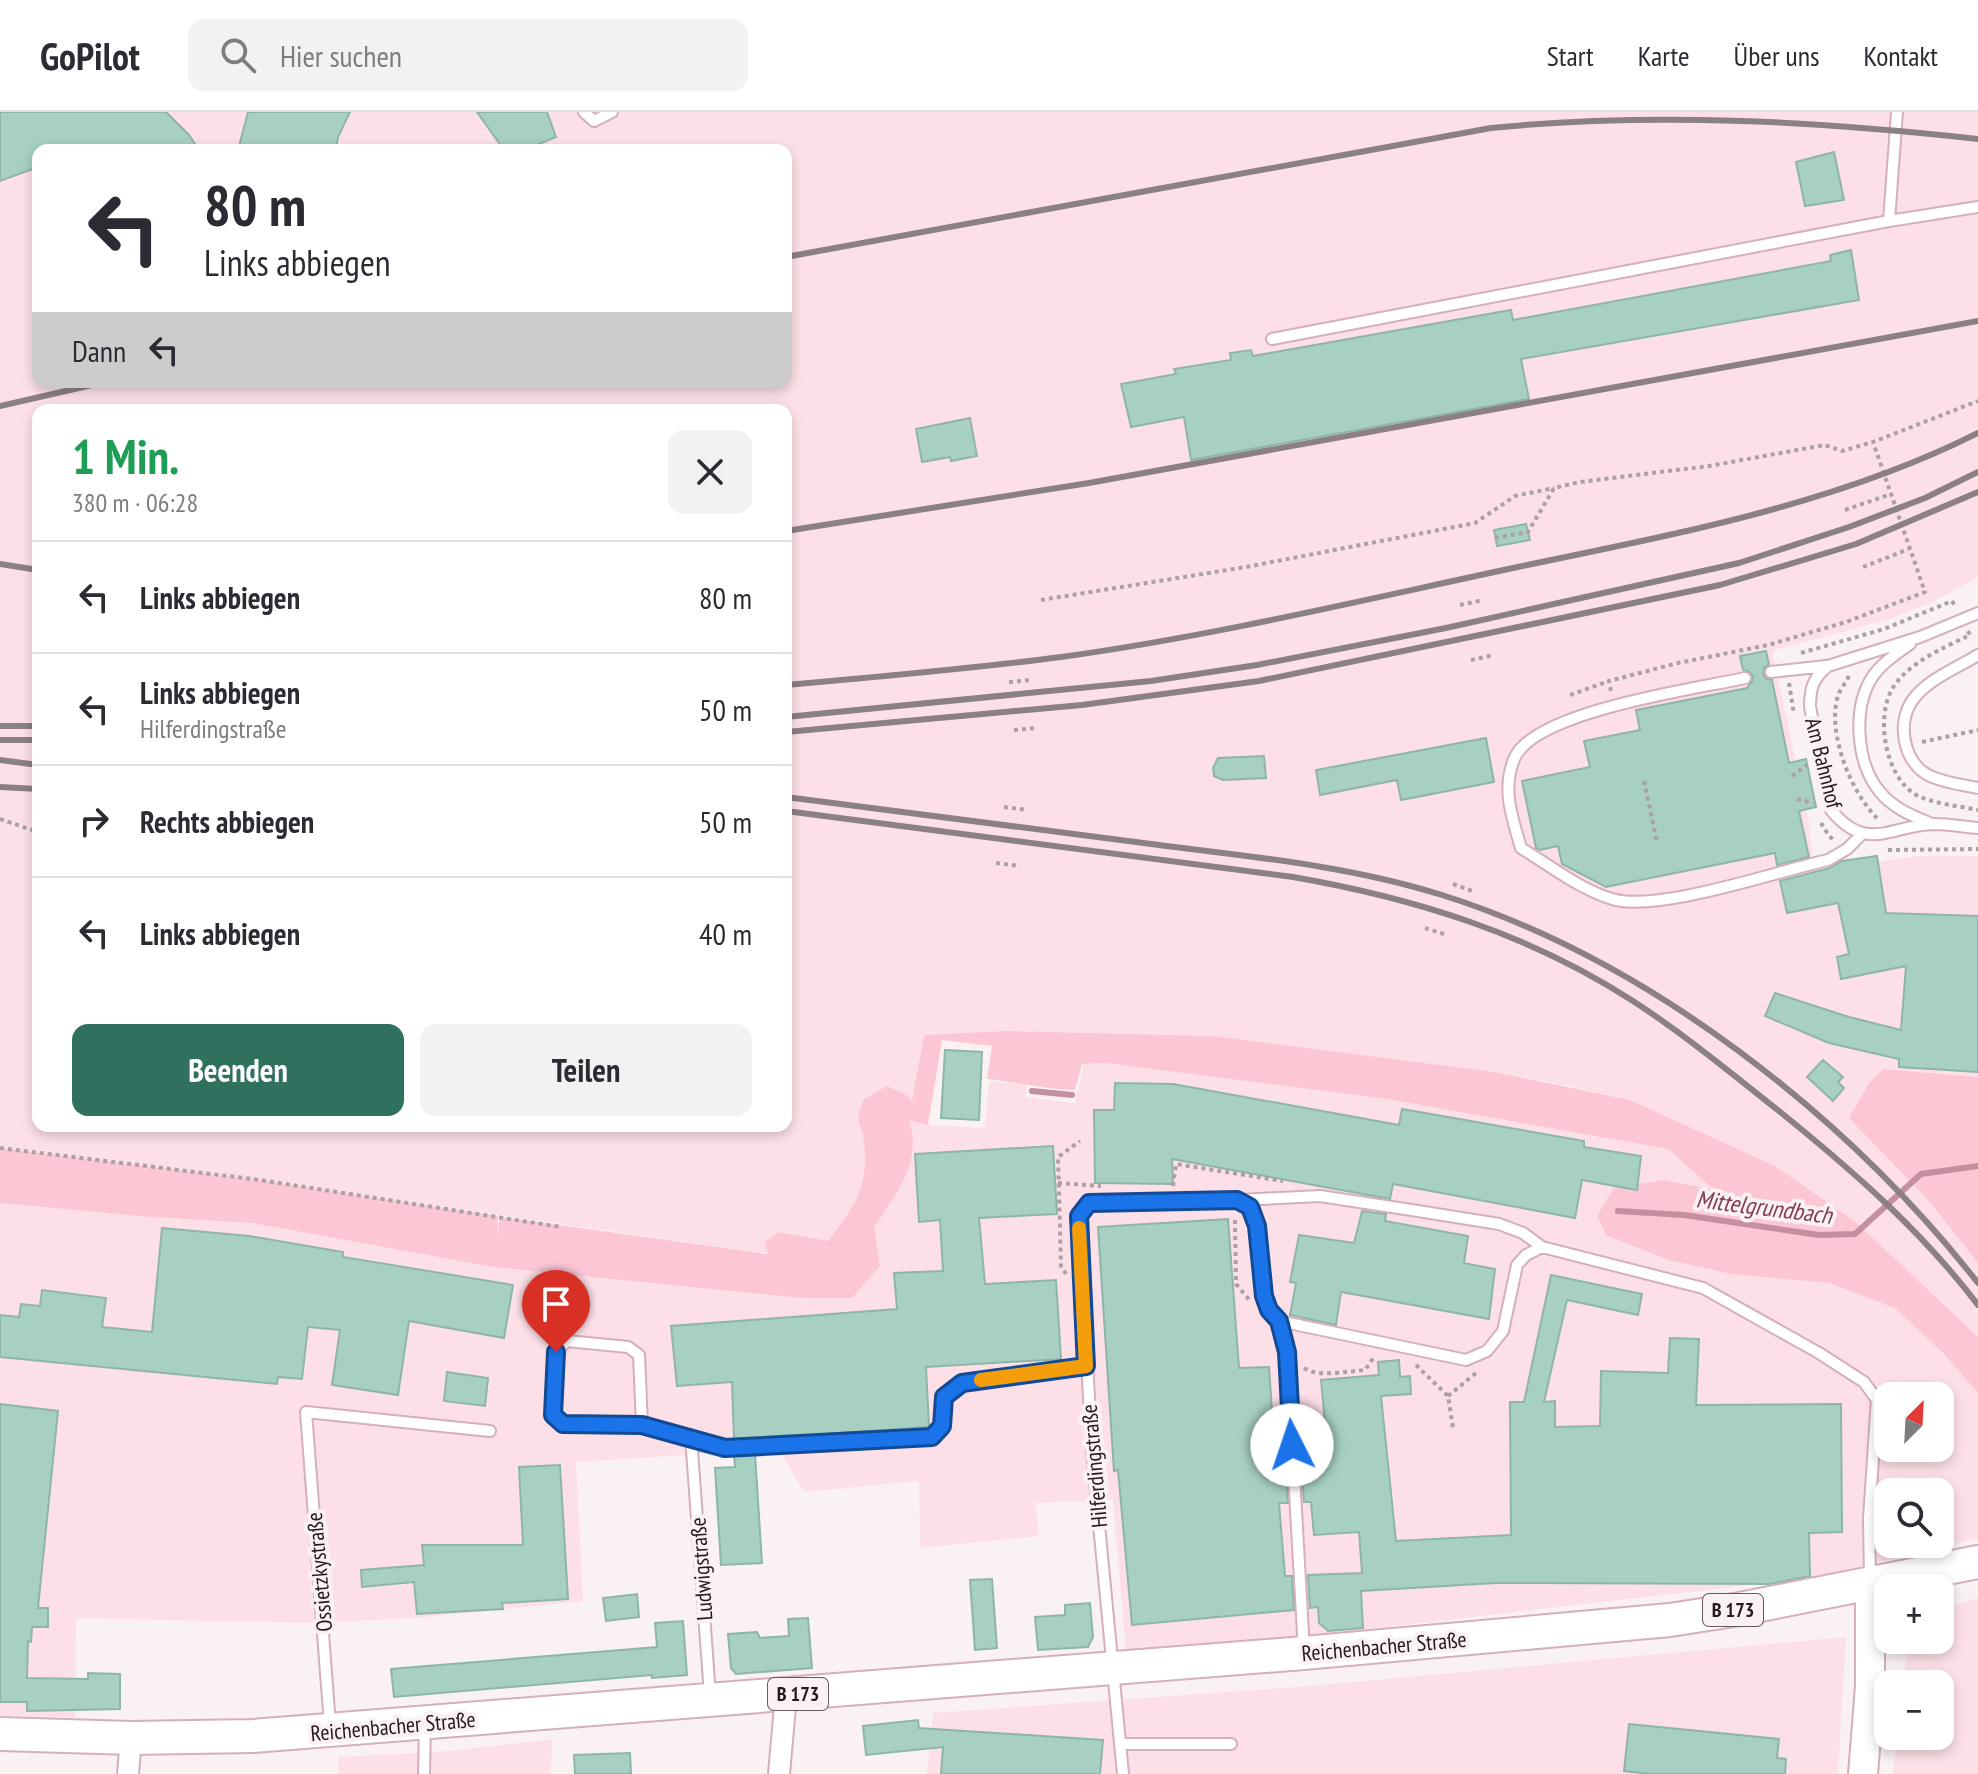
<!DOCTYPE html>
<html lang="de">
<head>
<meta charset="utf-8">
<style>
  body { margin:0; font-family:"PT Sans Narrow",sans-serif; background:#f2f2f3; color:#2b2b33; height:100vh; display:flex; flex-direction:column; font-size:30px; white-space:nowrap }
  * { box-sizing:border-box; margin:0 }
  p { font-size:26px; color:#7c7c81 }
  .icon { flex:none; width:44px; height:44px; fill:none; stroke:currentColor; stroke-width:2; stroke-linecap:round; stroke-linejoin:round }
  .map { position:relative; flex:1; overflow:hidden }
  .panel { position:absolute; left:32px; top:292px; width:760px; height:728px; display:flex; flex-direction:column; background:#fff; border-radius:16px; box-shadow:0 4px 12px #0003 }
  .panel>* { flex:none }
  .top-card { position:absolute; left:32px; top:32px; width:760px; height:244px; border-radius:16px; box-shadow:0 4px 12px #0003; background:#fff; color:#2b2b33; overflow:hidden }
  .needle { width:52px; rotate:24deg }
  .fabs { position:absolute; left:1874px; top:1270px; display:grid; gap:16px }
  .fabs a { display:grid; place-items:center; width:80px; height:80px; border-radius:16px; background:#fff; box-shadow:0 4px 12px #0003; font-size:40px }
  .pin { position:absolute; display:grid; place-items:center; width:68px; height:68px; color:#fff; margin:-82px -34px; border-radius:50% 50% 50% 0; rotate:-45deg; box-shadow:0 0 8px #0007 }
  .pin .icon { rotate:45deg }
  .me { position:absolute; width:88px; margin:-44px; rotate:356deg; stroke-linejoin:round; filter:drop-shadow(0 0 6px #0008) }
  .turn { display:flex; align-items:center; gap:28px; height:168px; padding:0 40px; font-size:36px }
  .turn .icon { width:104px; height:104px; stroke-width:2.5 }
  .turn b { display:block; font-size:56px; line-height:68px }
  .then { display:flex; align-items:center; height:76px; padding:0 40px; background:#0003; gap:16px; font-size:30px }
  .round { display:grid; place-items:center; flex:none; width:84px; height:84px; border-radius:16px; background:#f2f2f3 }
  .head { display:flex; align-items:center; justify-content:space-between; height:136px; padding:0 40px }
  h1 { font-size:48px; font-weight:700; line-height:60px; color:#1e9e55 }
  .cta { display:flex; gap:16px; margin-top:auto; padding:16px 40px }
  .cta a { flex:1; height:92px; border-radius:16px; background:#2f705f; color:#fff; font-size:32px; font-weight:700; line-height:92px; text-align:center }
  .cta a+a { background:#f2f2f3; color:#2b2b33 }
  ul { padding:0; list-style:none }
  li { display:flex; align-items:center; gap:24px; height:112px; padding:0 40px; border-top:2px solid #e1e1e2 }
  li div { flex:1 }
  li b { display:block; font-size:30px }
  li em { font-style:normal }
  header { display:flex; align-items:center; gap:48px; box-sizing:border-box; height:112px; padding:0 40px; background:#fff; border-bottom:2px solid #e1e1e2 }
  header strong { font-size:38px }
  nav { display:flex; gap:44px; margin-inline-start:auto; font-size:28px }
  .search { width:560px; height:72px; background:#f2f2f3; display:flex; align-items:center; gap:20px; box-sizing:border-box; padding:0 28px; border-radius:16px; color:#7c7c81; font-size:30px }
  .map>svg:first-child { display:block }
  .built { fill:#fde0e7; fill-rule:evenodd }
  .green { fill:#fcc6d5 }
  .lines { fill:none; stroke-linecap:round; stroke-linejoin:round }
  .stream { stroke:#c48f9e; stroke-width:6 }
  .building { fill:#a7cfc2; stroke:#8eb5a9; stroke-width:2 }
  .lane-casing { stroke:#d5afb9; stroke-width:14 }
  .street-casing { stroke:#d5afb9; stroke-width:24 }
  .secondary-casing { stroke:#d5afb9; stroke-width:32 }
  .primary-casing { stroke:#d5afb9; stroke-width:36 }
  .path { stroke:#aba0a3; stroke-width:4; stroke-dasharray:4 4; stroke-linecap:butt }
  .lane { stroke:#fff; stroke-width:10 }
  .street { stroke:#fff; stroke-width:20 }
  .secondary { stroke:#fff; stroke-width:28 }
  .primary { stroke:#fff; stroke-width:32 }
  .rail { stroke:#8b8083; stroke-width:6 }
  .route-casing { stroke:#114b97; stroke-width:20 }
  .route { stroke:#1a73e8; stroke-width:14 }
  .slow { stroke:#f59e0b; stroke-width:14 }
  .labels { text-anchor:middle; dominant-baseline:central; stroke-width:8; stroke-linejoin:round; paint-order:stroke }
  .shield { fill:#faf1f3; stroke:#66595c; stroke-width:2 }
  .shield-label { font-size:20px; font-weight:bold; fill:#26181c }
  .street-label { font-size:22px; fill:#26181c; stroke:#faf1f3 }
  .water-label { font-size:24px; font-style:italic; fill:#803c53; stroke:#faf1f3 }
</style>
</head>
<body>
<header>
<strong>GoPilot</strong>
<div class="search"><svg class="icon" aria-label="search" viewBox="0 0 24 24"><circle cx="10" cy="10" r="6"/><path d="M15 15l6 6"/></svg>Hier suchen</div>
<nav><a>Start</a><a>Karte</a><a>Über uns</a><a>Kontakt</a></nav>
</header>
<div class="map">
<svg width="1978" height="1662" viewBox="0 0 1978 1662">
  <rect width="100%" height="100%" fill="#faf1f3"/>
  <path class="built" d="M 0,0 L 1978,0 L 1978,465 L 1935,489 L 1890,507 L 1772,539 L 1809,711 L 1814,759 L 1918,744 L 1978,744 L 1978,965 L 1884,957 L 1928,1088 L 1978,1151 L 1978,1225 L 1857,1111 L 1775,1054 L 1630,988 L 1565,973 L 1495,960 L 1214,924 L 1005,919 L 925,923 L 909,1008 L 928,1013 L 985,1016 L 989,970 L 1027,972 L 1025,985 L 1075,991 L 1084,952 L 1105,951 L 1387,987 L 1668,1037 L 1715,1079 L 1878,1155 L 1978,1259 L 1978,1426 L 1818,1465 L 1292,1526 L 1126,1540 L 1113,1388 L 1035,1391 L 1039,1424 L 920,1436 L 919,1369 L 804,1380 L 778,1337 L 576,1350 L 583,1489 L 415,1506 L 308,1511 L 76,1506 L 75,1605 L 0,1604 L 0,1091 L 150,1105 L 253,1111 L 493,1155 L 522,1158 L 854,1147 L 747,1139 L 260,1068 L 0,1036 ZM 38,38 L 786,38 L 786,270 L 38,270 ZM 38,298 L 786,298 L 786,1014 L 38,1014 ZM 1888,1284 L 1940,1284 L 1940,1336 L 1888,1336 ZM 1888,1380 L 1940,1380 L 1940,1432 L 1888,1432 Z
    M 1978,1486 L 1978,1662 L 1893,1662 L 1897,1624 L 1940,1624 L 1940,1572 L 1903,1572 L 1908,1528 L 1940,1528 L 1940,1497 Z
    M 1846,1525 L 1838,1662 L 927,1662 L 933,1601 L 1297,1575 Z
    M 553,1627 L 550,1662 L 338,1662 L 338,1645 L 449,1639 Z"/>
  <path class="green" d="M 1005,919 L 1214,924 L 1495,960 L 1630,988 L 1775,1054 L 1857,1111 L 1978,1225 L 1978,1281 L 1944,1242 L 1895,1196 L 1830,1171 L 1732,1162 L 1669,1148 L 1606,1123 L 1597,1104 L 1614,1076 L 1664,1068 L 1714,1078 L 1668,1037 L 1387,987 L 1105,951 L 1082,952 L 1075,978 C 1045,977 1017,970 987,967 L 992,934 L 942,928 L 928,1013 L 909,1008 C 923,1050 896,1082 874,1115 L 880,1154 L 852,1186 L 802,1186 L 493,1155 L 253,1111 L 150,1105 L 0,1091 L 0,1036 L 260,1068 L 498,1104 L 497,1125 L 500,1105 L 768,1142 L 765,1130 L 779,1120 L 828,1129 C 853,1097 870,1074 864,1030 C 861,1007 854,1014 864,987 L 887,974 L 905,982 L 912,989 L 924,923 Z
    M 1884,957 L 1978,965 L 1978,1151 L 1928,1088 L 1849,1006 L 1869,971 Z"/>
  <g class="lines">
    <path class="stream" d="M 1032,979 L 1072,983
      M 1618,1099 L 1684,1103 L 1819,1123 L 1855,1122 L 1921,1062 L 1978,1054"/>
  </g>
  <path class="building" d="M 0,0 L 166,0 L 189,23 L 199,38 L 38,38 L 38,55 L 0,69 Z
    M 248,0 L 350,0 L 338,25 L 336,38 L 238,38 Z
    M 477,0 L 547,0 L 556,25 L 525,38 L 504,38 Z
    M 1834,40 L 1844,88 L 1805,94 L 1796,50 Z
    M 1851,138 L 1859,188 L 1521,247 L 1529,287 L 1191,348 L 1184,305 L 1131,315 L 1121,272 L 1176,262 L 1174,257 L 1231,248 L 1230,241 L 1251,238 L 1253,244 L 1511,198 L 1513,208 L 1831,149 L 1830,143 Z
    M 970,306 L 977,344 L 951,349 L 950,345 L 922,350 L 916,317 Z
    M 1526,412 L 1530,428 L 1497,434 L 1494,418 Z
    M 1766,539 L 1769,552 L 1764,556 L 1763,562 L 1767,567 L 1772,568 L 1789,651 L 1806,647 L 1816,695 L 1799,699 L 1809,745 L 1777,753 L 1775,741 L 1606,775 L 1562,752 L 1558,734 L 1540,738 L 1536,736 L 1522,669 L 1590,655 L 1584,629 L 1640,618 L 1636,598 L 1747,576 L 1752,569 L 1753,564 L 1748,559 L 1743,558 L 1740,544 Z
    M 1486,626 L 1494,670 L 1401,688 L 1397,668 L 1320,683 L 1316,658 Z
    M 1264,644 L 1266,666 L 1223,668 L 1214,664 L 1213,656 L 1218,646 Z
    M 1877,744 L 1886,801 L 1978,804 L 1978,960 L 1899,955 L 1899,947 L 1829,931 L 1765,904 L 1775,881 L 1849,905 L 1901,918 L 1906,854 L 1841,867 L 1837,845 L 1849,842 L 1838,791 L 1787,801 L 1780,769 L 1830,756 L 1842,749 Z
    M 945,938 L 982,940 L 979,1008 L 941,1006 Z
    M 1823,948 L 1843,965 L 1838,970 L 1844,976 L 1833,989 L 1807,965 Z
    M 1115,971 L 1173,972 L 1399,1013 L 1402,997 L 1584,1029 L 1584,1035 L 1641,1044 L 1637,1078 L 1582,1068 L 1575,1106 L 1393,1072 L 1390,1087 L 1172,1047 L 1173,1072 L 1095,1071 L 1094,998 L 1114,998 Z
    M 1053,1034 L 1057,1102 L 979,1106 L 985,1172 L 1056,1168 L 1061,1247 L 926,1255 L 929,1315 L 734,1328 L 732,1270 L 677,1274 L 671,1214 L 897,1197 L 894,1161 L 943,1159 L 940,1108 L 919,1110 L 915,1042 Z
    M 1362,1099 L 1386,1102 L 1385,1109 L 1468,1124 L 1464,1151 L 1495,1157 L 1489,1207 L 1341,1180 L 1336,1213 L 1290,1203 L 1296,1171 L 1290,1170 L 1299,1123 L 1354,1131 Z
    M 1228,1107 L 1239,1256 L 1269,1255 L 1274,1329 L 1284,1329 L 1288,1391 L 1279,1391 L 1285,1464 L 1292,1464 L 1294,1498 L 1132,1513 L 1118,1358 L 1114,1359 L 1098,1115 Z
    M 162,1116 L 249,1124 L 343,1140 L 343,1145 L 513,1173 L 504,1226 L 409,1209 L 398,1283 L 332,1273 L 340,1218 L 308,1215 L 302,1267 L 278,1265 L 277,1272 L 0,1245 L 0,1203 L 19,1205 L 21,1192 L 40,1194 L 42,1178 L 106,1186 L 102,1215 L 152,1220 Z
    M 1551,1163 L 1642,1182 L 1638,1203 L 1567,1188 L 1544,1290 L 1555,1289 L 1555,1315 L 1600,1314 L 1601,1259 L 1668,1261 L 1670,1226 L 1699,1227 L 1696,1293 L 1841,1292 L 1842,1420 L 1809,1421 L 1810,1464 L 1770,1472 L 1496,1471 L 1361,1479 L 1363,1516 L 1328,1519 L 1319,1511 L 1318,1495 L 1310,1496 L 1308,1463 L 1362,1461 L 1359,1420 L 1314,1423 L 1311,1390 L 1304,1390 L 1300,1328 L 1307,1328 L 1306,1313 L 1325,1311 L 1321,1268 L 1379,1263 L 1378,1250 L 1399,1248 L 1400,1265 L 1410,1264 L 1411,1282 L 1381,1284 L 1396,1429 L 1511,1423 L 1510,1290 L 1524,1290 Z
    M 447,1260 L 488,1266 L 485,1294 L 444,1289 Z
    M 0,1292 L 58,1299 L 38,1496 L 48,1496 L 48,1515 L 32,1515 L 31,1530 L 28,1529 L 27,1566 L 88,1567 L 88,1561 L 120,1562 L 120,1597 L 27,1599 L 27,1590 L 0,1590 Z
    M 755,1342 L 762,1451 L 721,1453 L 715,1356 L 735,1355 L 734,1344 Z
    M 560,1353 L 568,1487 L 502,1491 L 503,1497 L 417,1502 L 414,1470 L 362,1475 L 361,1458 L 424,1453 L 422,1433 L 523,1433 L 519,1355 Z
    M 992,1467 L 997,1536 L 975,1538 L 970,1468 Z
    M 637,1482 L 639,1505 L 606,1509 L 603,1486 Z
    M 1090,1491 L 1093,1525 L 1088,1535 L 1038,1538 L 1035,1505 L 1065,1503 L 1065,1493 Z
    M 808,1506 L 812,1556 L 736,1562 L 731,1556 L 728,1522 L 757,1520 L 760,1526 L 789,1524 L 788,1507 Z
    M 683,1509 L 687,1563 L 652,1566 L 652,1563 L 394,1585 L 391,1557 L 657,1535 L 655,1511 Z
    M 918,1608 L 919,1616 L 1103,1628 L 1100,1662 L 941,1662 L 943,1635 L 866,1643 L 863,1614 Z
    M 1629,1612 L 1779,1627 L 1777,1646 L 1786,1647 L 1785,1662 L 1650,1662 L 1624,1659 Z
    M 630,1641 L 631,1662 L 575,1662 L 574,1643 Z"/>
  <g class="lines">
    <defs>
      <path id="lane" d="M 584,0 L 594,9 L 612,0
        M 1897,0 L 1889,109 L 1978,95
        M 1272,227 L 1889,109
        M 1978,501 L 1920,525 L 1828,554 C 1813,566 1810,576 1810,595 L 1831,698 C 1867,742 1891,713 1934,712 C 1949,712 1964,715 1978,716
        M 1910,532 C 1897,541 1882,551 1873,564 C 1852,595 1856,652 1880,680 C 1894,697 1913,704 1932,712
        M 1978,543 C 1957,556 1926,568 1912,589 C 1896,612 1904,652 1930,664 C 1945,671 1963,673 1978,676
        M 1771,560 L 1826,554
        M 1745,566 C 1695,577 1537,599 1515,645 C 1501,676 1512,705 1521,736 C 1549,753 1579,777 1612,787 C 1657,801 1778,759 1828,748 L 1847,737 L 1863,721
        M 1239,1088 L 1320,1084 L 1418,1099 L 1499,1112 L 1523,1121 L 1542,1135
        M 1279,1209 L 1287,1240 L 1304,1539
        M 642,1313 L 563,1312 L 553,1303 L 556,1240 L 567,1229 L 628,1235 L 639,1243 L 642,1313 L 725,1336 L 932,1325 L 942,1314 L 944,1285 L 962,1271 L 1086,1254
        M 691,1325 L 710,1583
        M 330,1613 L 306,1300 L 490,1319
        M 1121,1632 L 1231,1632
        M 424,1662 L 425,1613
        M 1123,1662 L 1092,1340 L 1079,1104 L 1089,1091 L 1237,1088 C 1276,1111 1246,1174 1279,1209 L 1466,1248 L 1487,1239 L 1503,1219 L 1517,1153 L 1526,1143 L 1542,1135 L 1703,1176 L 1819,1241 L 1864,1270 L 1877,1288 L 1869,1406 L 1870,1467"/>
      <path id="street" d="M 128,1662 L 131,1626
        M 779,1662 L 786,1583"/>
      <path id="secondary" d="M 1863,1662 L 1870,1574 L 1870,1473"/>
      <path id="primary" d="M 0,1622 L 131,1626 L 252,1624 L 1304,1541 L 1670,1508 L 1740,1497 L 1978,1450"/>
    </defs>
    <use href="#lane" class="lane-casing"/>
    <use href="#street" class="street-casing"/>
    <use href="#secondary" class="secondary-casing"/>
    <use href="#primary" class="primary-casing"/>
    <path class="path" d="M 1845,398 L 1891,382
      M 1495,426 L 1528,420 L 1554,376 L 1580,370 L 1709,354 L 1825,333 L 1842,339 L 1873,330 L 1978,289
      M 1863,455 L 1909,437
      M 1041,488 L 1246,455 L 1475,411 L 1515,384 L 1554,376
      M 1460,493 L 1483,488
      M 1968,519 L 1970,523 C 1945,535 1910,550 1894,574 C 1874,603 1885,667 1918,684 C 1936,692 1959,694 1978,698
      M 1801,541 L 1884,517 L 1952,489 L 1955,494
      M 1471,548 L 1494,543
      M 1849,564 C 1846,570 1842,575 1839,581 C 1825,617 1851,681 1877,706
      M 1009,570 L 1032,568
      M 1789,571 L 1794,602
      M 1611,579 L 1609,569 L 1678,551 L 1768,533 L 1846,510 L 1925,480 L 1873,330
      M 1570,583 L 1609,569
      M 1014,618 L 1037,616
      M 1922,630 L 1978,618
      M 1792,664 L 1807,653
      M 1644,669 L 1657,730
      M 1797,687 L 1813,691
      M 1004,695 L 1027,698
      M 0,707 L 38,720
      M 1821,711 L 1829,724 L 1835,729
      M 1888,738 L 1978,737
      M 996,751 L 1020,754
      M 1453,772 L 1475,780
      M 1425,816 L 1447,823
      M 0,1036 L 260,1068 L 561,1115
      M 1058,1071 L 1101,1074
      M 1173,1074 L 1176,1052 L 1283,1069
      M 1235,1108 L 1236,1172 L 1251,1190
      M 1066,1162 L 1061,1154 L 1058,1045 L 1080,1029
      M 1416,1253 L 1448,1284 L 1453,1316
      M 1304,1256 C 1319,1266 1347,1259 1365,1258 L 1374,1245
      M 1448,1284 L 1476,1261"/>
    <use href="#lane" class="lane"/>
    <use href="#street" class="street"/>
    <use href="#secondary" class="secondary"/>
    <use href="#primary" class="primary"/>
    <path class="rail" d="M 786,145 L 1491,16 C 1652,0 1816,9 1978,27
      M 0,294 L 105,270
      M 786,419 L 1089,371 L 1978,209
      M 0,452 L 38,458
      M 786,573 C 878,565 970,557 1061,545 C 1213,524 1363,488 1513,456 C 1670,423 1833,394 1978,321
      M 786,605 L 1151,569 L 1257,553 L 1446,516 L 1739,451 L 1849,415 L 1925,386 L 1978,360
      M 0,614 L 38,614
      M 786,620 L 1082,593 L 1259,569 L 1720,473 L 1856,432 L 1978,380
      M 0,628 L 38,628
      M 0,648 L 38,653
      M 0,675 L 38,677
      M 786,685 C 910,701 1034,717 1159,733 C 1254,745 1350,754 1442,783 C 1648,848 1846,1003 1978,1171
      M 786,699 L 1293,765 C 1414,786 1530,822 1633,889 C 1684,922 1731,961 1779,999 C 1852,1058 1921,1118 1978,1193"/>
  </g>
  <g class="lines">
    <defs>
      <path id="route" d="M 556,1240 L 553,1303 L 563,1312 L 642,1313 L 725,1336 L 932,1325 L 942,1314 L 944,1285 L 962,1271 L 1086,1254 L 1079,1104 L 1089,1091 L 1237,1088 L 1250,1095 L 1257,1114 L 1264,1184 L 1269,1198 L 1279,1209 L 1287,1240 L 1292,1333"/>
    </defs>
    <use href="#route" class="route-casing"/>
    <use href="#route" class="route"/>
    <path class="slow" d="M 981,1268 L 1086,1254 L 1079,1116"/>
  </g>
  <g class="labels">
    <g class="shield">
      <rect x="1703" y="1482" width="60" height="32" rx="6"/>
      <rect x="768" y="1566" width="60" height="32" rx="6"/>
    </g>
    <g class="shield-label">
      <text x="1733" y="1498">B 173</text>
      <text x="798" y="1582">B 173</text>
    </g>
    <g class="street-label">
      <text transform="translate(1824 651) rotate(76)">Am Bahnhof</text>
      <text transform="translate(1094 1354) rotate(-95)">Hilferdingstraße</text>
      <text transform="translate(701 1457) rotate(-94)">Ludwigstraße</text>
      <text transform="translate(319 1460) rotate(-95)">Ossietzkystraße</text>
      <text transform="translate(1384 1534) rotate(-5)">Reichenbacher Straße</text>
      <text transform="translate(393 1614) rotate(-5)">Reichenbacher Straße</text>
    </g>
    <g class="water-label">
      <text transform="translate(1764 1095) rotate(7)">Mittelgrundbach</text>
    </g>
  </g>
</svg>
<div class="fabs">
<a><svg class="needle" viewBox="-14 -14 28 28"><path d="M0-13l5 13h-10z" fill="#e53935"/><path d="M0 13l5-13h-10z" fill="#7c7c81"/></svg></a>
<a><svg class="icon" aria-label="search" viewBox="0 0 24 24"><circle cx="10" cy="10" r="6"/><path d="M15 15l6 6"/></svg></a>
<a>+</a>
<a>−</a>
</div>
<div class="pin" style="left:556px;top:1240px;background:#d93025"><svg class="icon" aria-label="arrive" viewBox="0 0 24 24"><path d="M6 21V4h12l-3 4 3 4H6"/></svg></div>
<svg class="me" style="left:1292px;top:1333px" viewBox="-20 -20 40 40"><circle r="19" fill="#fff"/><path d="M0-13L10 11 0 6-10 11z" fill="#1a73e8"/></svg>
<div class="top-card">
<div class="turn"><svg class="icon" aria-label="left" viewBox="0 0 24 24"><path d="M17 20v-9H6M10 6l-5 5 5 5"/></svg><div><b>80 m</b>Links abbiegen</div></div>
<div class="then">Dann<svg class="icon" aria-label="left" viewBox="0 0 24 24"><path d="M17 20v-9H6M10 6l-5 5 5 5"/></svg></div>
</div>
<section class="panel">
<div class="head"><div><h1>1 Min.</h1><p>380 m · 06:28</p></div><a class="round"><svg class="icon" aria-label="close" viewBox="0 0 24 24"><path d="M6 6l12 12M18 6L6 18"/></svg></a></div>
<ul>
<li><svg class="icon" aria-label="left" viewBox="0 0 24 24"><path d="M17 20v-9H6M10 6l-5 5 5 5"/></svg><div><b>Links abbiegen</b></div><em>80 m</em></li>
<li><svg class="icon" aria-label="left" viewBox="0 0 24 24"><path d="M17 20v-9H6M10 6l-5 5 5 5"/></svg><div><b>Links abbiegen</b><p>Hilferdingstraße</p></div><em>50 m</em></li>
<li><svg class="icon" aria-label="right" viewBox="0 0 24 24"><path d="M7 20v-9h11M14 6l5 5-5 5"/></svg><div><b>Rechts abbiegen</b></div><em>50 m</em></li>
<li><svg class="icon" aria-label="left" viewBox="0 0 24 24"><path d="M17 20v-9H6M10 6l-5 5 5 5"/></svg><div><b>Links abbiegen</b></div><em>40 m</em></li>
</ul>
<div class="cta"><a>Beenden</a><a>Teilen</a></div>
</section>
</div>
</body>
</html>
